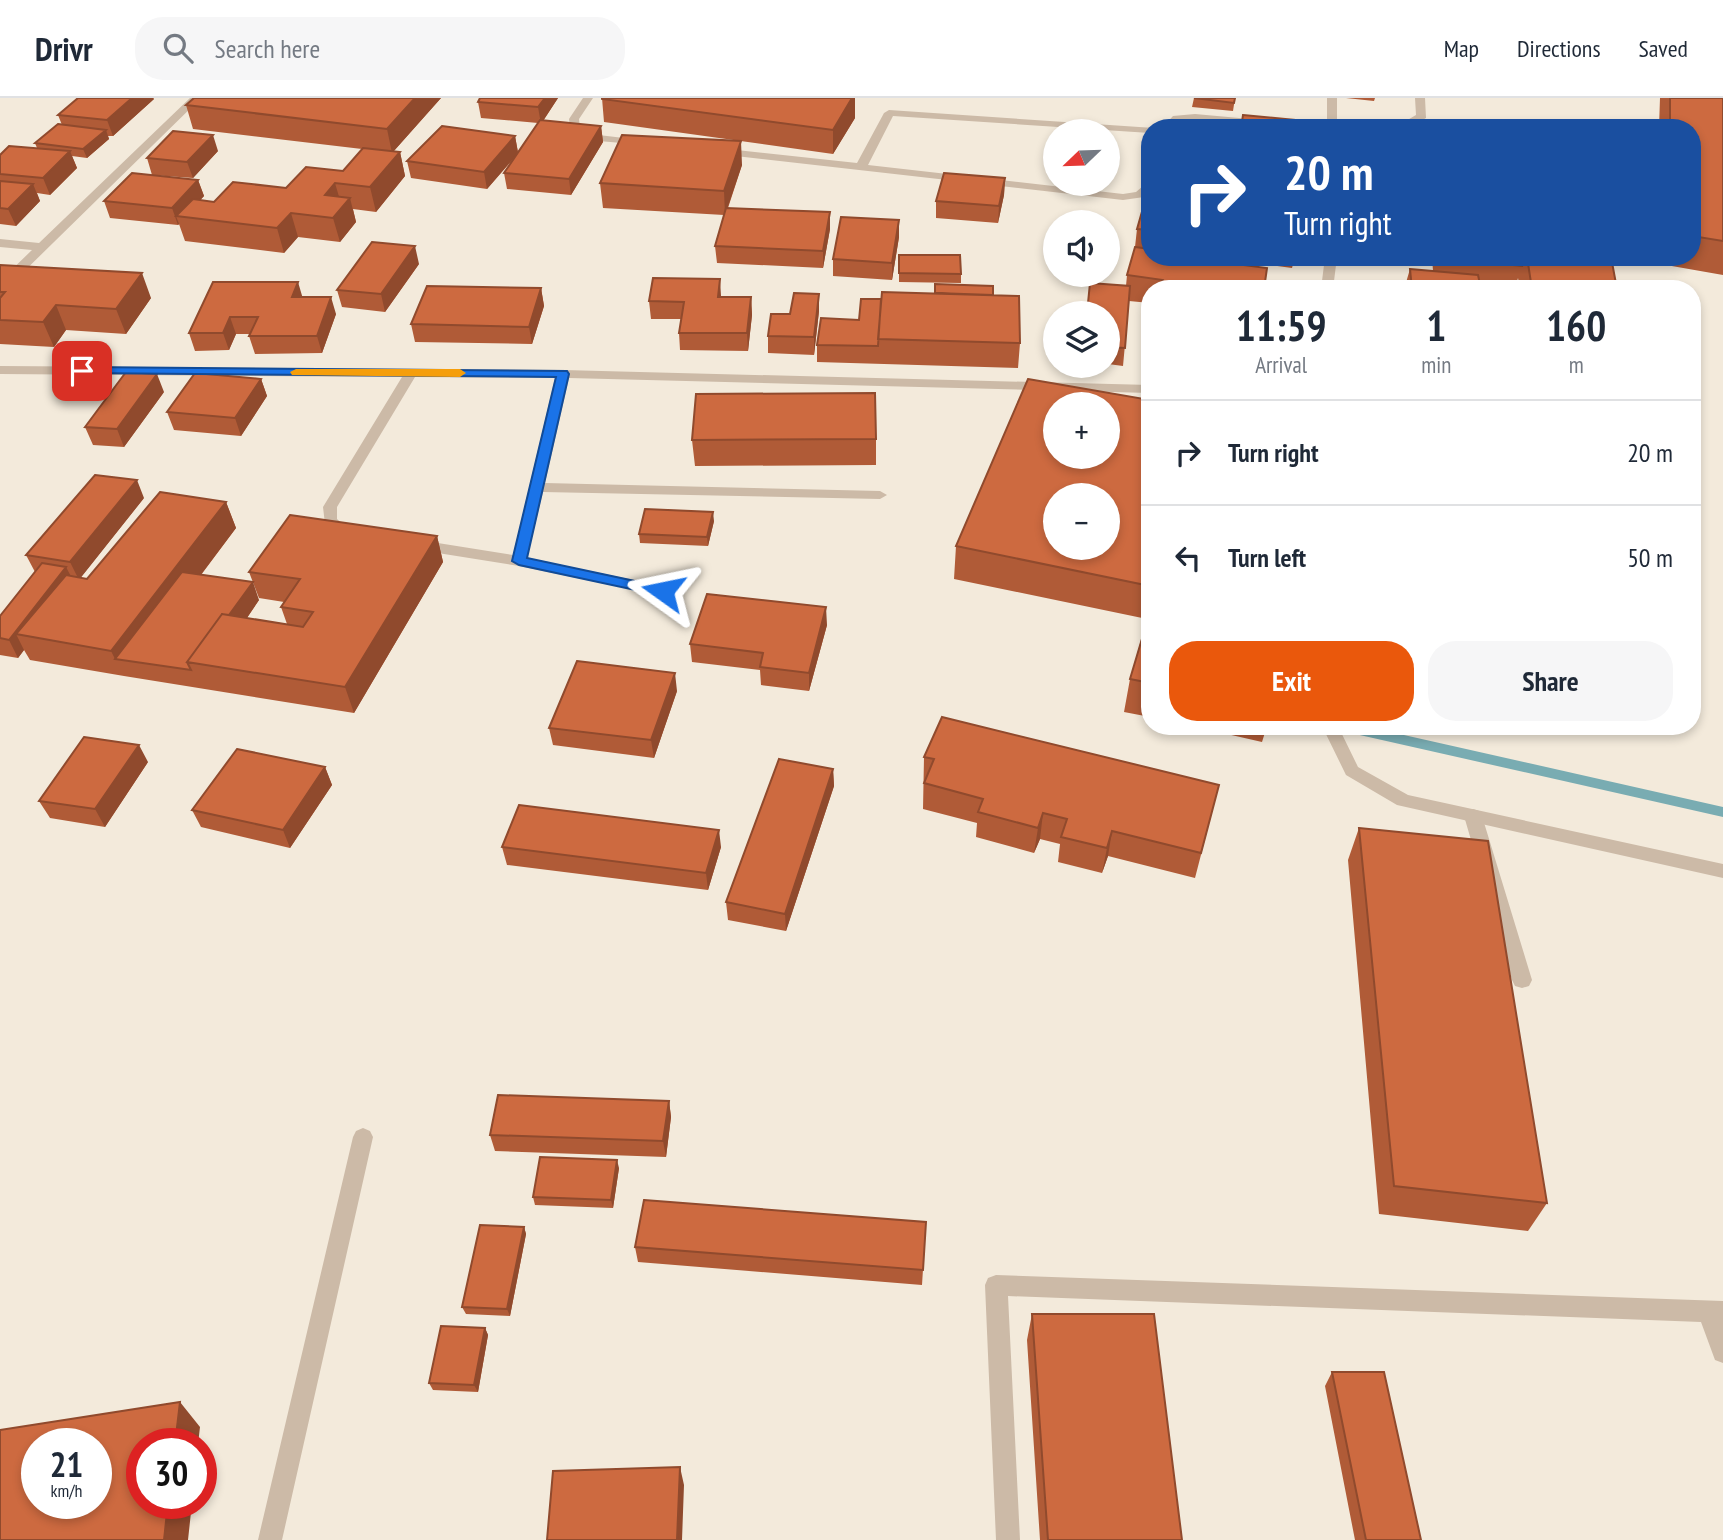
<!DOCTYPE html>
<html lang="en">
<head>
<meta charset="utf-8">
<style>
  body { margin:0; font-family:"PT Sans Narrow",sans-serif; background:#f6f6f7; color:#1f2937; height:100vh; display:flex; flex-direction:column; font-size:26px; white-space:nowrap }
  * { box-sizing:border-box; margin:0 }
  p { font-size:23px; color:#747a83 }
  .icon { flex:none; width:38px; height:38px; fill:none; stroke:currentColor; stroke-width:2; stroke-linecap:round; stroke-linejoin:round }
  .map { position:relative; flex:1; overflow:hidden }
  .drawer { position:absolute; left:1141px; top:182px; width:560px; height:455px; display:flex; flex-direction:column; background:#fff; border-radius:28px; box-shadow:0 4px 10px #0003 }
  .drawer>* { flex:none }
  .banner { position:absolute; left:1141px; top:21px; width:560px; height:147px; border-radius:28px; box-shadow:0 4px 10px #0003; background:#1a4fa0; color:#fff; overflow:hidden }
  .needle { width:46px; rotate:247deg }
  .buttons { position:absolute; left:1043px; top:21px; display:grid; gap:14px }
  .buttons a { display:grid; place-items:center; width:77px; height:77px; border-radius:50%; background:#fff; box-shadow:0 4px 10px #0003; font-size:35px }
  .speed { position:absolute; left:21px; top:1330px; display:flex; gap:14px; font-size:35px; font-weight:700; text-align:center }
  .speed>* { display:grid; place-content:center; width:91px; height:91px; border-radius:50%; background:#fff; box-shadow:0 4px 10px #0003; line-height:1 }
  .speed small { font-size:18px; font-weight:400 }
  .speed .limit { border:10px solid #d22; background:#fff; color:#111 }
  .pin { position:absolute; display:grid; place-items:center; width:60px; height:60px; color:#fff; margin:-30px; border-radius:14px; box-shadow:0 4px 10px #0006 }
  .me { position:absolute; width:77px; margin:-38px; rotate:282deg; stroke-linejoin:round; filter:drop-shadow(0 0 5px #0008) }
  .turn { display:flex; align-items:center; gap:24px; height:147px; padding:0 28px; font-size:32px }
  .turn .icon { width:91px; height:91px; stroke-width:2.5 }
  .turn b { display:block; font-size:49px; line-height:60px }
  .eta { display:flex; justify-content:space-evenly; align-items:center; height:119px; text-align:center }
  .eta b { font-size:42px; font-weight:800; line-height:49px }
  .cta { display:flex; gap:14px; margin-top:auto; padding:14px 28px }
  .cta a { flex:1; height:80px; border-radius:28px; background:#ea580c; color:#fff; font-size:28px; font-weight:800; line-height:80px; text-align:center }
  .cta a+a { background:#f6f6f7; color:#1f2937 }
  ul { padding:0; list-style:none }
  li { display:flex; align-items:center; gap:21px; height:105px; padding:0 28px; border-top:2px solid #e0e1e3 }
  li div { flex:1 }
  li b { display:block; font-size:26px }
  li em { font-style:normal }
  header { display:flex; align-items:center; gap:42px; box-sizing:border-box; height:98px; padding:0 35px; background:#fff; border-bottom:2px solid #e0e1e3 }
  header strong { font-size:33px }
  nav { display:flex; gap:38px; margin-inline-start:auto; font-size:24px }
  .search { width:490px; height:63px; background:#f6f6f7; display:flex; align-items:center; gap:18px; box-sizing:border-box; padding:0 24px; border-radius:28px; color:#747a83; font-size:26px }
  .map>svg:first-child { display:block }
  .lines { fill:none; stroke-linecap:round; stroke-linejoin:round }
  .stream { fill:#79acb2; fill-rule:evenodd }
  .lane { fill:#ccbaa7; fill-rule:evenodd }
  .street { fill:#ccbaa7; fill-rule:evenodd }
  .wall { fill:#b05b37 }
  .shaded-wall { fill:#904a2d }
  .building { fill:#cd6a40; stroke:#904a2d; stroke-width:2; fill-rule:evenodd }
  .route { fill:#1a73e8; stroke:#114b97; stroke-width:2 }
  .slow { fill:#f59e0b }
</style>
</head>
<body>
<header>
<strong>Drivr</strong>
<div class="search"><svg class="icon" aria-label="search" viewBox="0 0 24 24"><circle cx="10" cy="10" r="6"/><path d="M15 15l6 6"/></svg>Search here</div>
<nav><a>Map</a><a>Directions</a><a>Saved</a></nav>
</header>
<div class="map">
<svg width="1723" height="1442" viewBox="0 0 1723 1442">
  <rect width="100%" height="100%" fill="#f3eadb"/>
  <g class="lines">
    <path class="stream" d="M 1335,628 L 1364,628 L 1723,709 L 1723,719 L 1342,633 Z"/>
    <path class="lane" d="M 1415,0 L 1425,0 L 1426,20 L 1408,30 L 1394,30 L 1416,17 Z
      M 1473,711 L 1479,713 L 1482,718 L 1532,882 L 1529,888 L 1522,890 L 1515,888 L 1512,882 L 1464,718 L 1467,713 Z"/>
    <path class="street" d="M 190,0 L 201,0 L 4,193 L 0,194 L 0,183 L 32,152 L 0,149 L 0,141 L 39,145 Z
      M 583,0 L 593,0 L 579,21 L 580,31 L 590,36 L 641,42 L 647,45 L 645,47 L 587,42 L 571,35 L 569,21 Z
      M 1327,0 L 1337,0 L 1337,30 L 1327,30 Z
      M 889,12 L 1154,30 L 1150,30 L 1150,35 L 893,18 L 868,67 L 1123,96 L 1136,94 L 1150,82 L 1150,93 L 1144,99 L 1123,102 L 718,56 L 712,53 L 718,50 L 857,65 L 884,15 Z
      M 1195,16 L 1318,27 L 1323,30 C 1276,30 1227,20 1180,23 L 1173,30 L 1162,30 L 1173,18 Z
      M 1325,159 L 1337,159 L 1333,191 L 1321,191 Z
      M 0,268 L 563,272 L 1150,287 L 1150,295 L 569,280 L 545,385 L 880,393 L 887,397 L 880,401 L 543,394 L 527,460 L 668,489 L 671,493 L 668,497 L 663,498 L 519,468 L 419,452 L 412,447 L 419,442 L 513,457 L 555,280 L 415,279 L 337,409 L 337,421 L 353,436 L 346,441 L 325,426 L 323,409 L 402,279 L 0,276 Z
      M 1322,628 L 1338,628 L 1358,669 L 1408,697 L 1723,766 L 1723,780 L 1397,707 L 1346,677 Z
      M 363,1030 L 370,1033 L 373,1039 L 282,1442 L 258,1442 L 353,1039 L 356,1033 Z
      M 996,1177 L 1723,1203 L 1723,1265 L 1715,1262 L 1701,1224 L 1008,1198 L 1020,1442 L 996,1442 L 985,1187 L 988,1180 Z"/>
  </g>
  <path class="wall" d="M 78,0 L 153,0 L 154,1 L 113,38 L 108,38 L 109,41 L 87,60 L 72,58 L 77,70 L 50,97 L 37,95 L 40,103 L 16,128 L 0,126 L 0,57 L 37,50 L 35,45 L 62,27 L 58,17 Z
    M 194,0 L 441,0 L 393,54 L 400,54 L 405,78 L 376,114 L 353,111 L 356,124 L 340,144 L 298,139 L 284,155 L 185,143 L 179,126 L 178,127 L 110,120 L 104,103 L 198,82 L 204,98 L 200,102 L 214,104 L 286,90 L 343,73 L 362,51 L 193,31 L 186,7 Z
    M 558,0 L 543,23 L 601,28 L 603,44 L 571,97 L 507,91 L 504,75 L 516,58 L 487,91 L 411,80 L 407,63 L 515,38 L 518,54 L 538,25 L 481,20 L 478,4 Z
    M 602,0 L 855,0 L 855,20 L 833,56 L 604,24 Z
    M 1194,0 L 1235,0 L 1233,13 L 1192,9 Z
    M 1346,0 L 1375,0 L 1374,3 Z
    M 1660,0 L 1723,0 L 1723,177 L 1649,164 L 1649,159 L 1692,159 L 1692,30 L 1659,30 Z
    M 218,53 L 193,80 L 152,77 L 147,60 Z
    M 742,67 L 728,110 L 830,114 L 830,131 L 823,170 L 717,165 L 715,148 L 724,117 L 603,110 L 600,85 Z
    M 1005,80 L 1004,97 L 998,125 L 936,120 L 936,103 Z
    M 1150,111 L 1150,159 L 1295,159 L 1292,170 L 1235,162 L 1235,166 L 1264,191 L 1150,191 L 1150,205 L 1129,203 L 1123,268 L 1108,266 L 1108,215 L 1126,188 L 1127,177 L 1135,149 L 1137,131 Z
    M 899,122 L 899,139 L 892,182 L 833,178 L 833,161 Z
    M 899,157 L 961,176 L 961,185 L 899,184 Z
    M 1432,159 L 1611,159 L 1617,191 L 1520,191 L 1518,180 L 1515,191 L 1481,190 L 1481,191 L 1405,191 L 1405,188 L 1410,171 L 1433,173 Z
    M 419,166 L 385,214 L 342,209 L 337,192 Z
    M 0,167 L 151,200 L 126,236 L 66,232 L 54,249 L 0,246 Z
    M 213,184 L 302,199 L 336,216 L 322,255 L 255,256 L 249,238 L 250,236 L 236,236 L 229,252 L 195,253 L 189,235 Z
    M 541,190 L 544,208 L 532,246 L 415,244 L 411,226 Z
    M 819,196 L 819,213 L 814,257 L 768,255 L 768,238 L 790,216 Z
    M 993,197 L 1020,245 L 1018,270 L 817,264 L 817,247 L 859,222 L 881,201 Z
    M 721,199 L 751,199 L 752,217 L 748,253 L 680,252 L 679,235 L 681,221 L 651,221 L 649,203 Z
    M 261,281 L 267,298 L 241,338 L 174,332 L 167,314 Z
    M 164,294 L 124,349 L 93,347 L 85,329 Z
    M 1150,302 L 1150,619 L 1124,614 L 1130,581 L 1147,521 L 954,481 L 956,448 Z
    M 876,341 L 876,367 L 695,368 L 692,342 Z
    M 144,400 L 80,480 L 87,481 L 226,404 L 236,430 L 201,477 L 259,502 L 247,520 L 287,526 L 281,509 L 284,504 L 259,500 L 249,474 L 437,438 L 443,464 L 354,615 L 124,578 L 30,562 L 24,552 L 18,560 L 0,557 L 0,518 L 35,474 L 26,457 Z
    M 714,423 L 708,448 L 640,445 L 639,436 Z
    M 827,527 L 809,593 L 761,587 L 760,572 L 692,564 L 690,546 Z
    M 677,593 L 654,660 L 553,647 L 549,630 Z
    M 1192,628 L 1267,628 L 1262,644 Z
    M 924,659 L 1219,687 L 1195,780 L 1108,758 L 1102,775 L 1058,764 L 1060,746 L 1040,741 L 1034,755 L 976,739 L 977,725 L 923,711 Z
    M 148,664 L 105,729 L 50,720 L 39,703 Z
    M 325,669 L 332,687 L 290,750 L 201,729 L 192,712 Z
    M 833,671 L 834,688 L 786,833 L 728,822 L 726,804 Z
    M 1359,730 L 1547,1105 L 1528,1133 L 1379,1116 L 1348,762 Z
    M 502,749 L 721,749 L 708,792 L 507,767 Z
    M 669,1003 L 671,1019 L 666,1059 L 495,1053 L 490,1037 Z
    M 619,1070 L 613,1110 L 535,1107 L 533,1099 Z
    M 926,1124 L 922,1187 L 638,1164 L 635,1149 Z
    M 524,1129 L 526,1136 L 510,1218 L 466,1216 L 462,1209 Z
    M 1032,1216 L 1182,1442 L 1040,1442 L 1027,1242 Z
    M 485,1230 L 488,1237 L 478,1294 L 433,1292 L 429,1285 Z
    M 1332,1274 L 1421,1442 L 1355,1442 L 1325,1288 Z"/>
  <path class="shaded-wall" d="M 132,0 L 153,0 L 154,1 L 113,38 L 107,22 Z
    M 415,0 L 441,0 L 392,55 L 387,31 Z
    M 545,0 L 558,0 L 541,26 L 538,9 Z
    M 852,0 L 855,0 L 855,20 L 833,56 L 833,32 Z
    M 601,28 L 603,44 L 571,97 L 569,81 Z
    M 106,32 L 109,41 L 87,60 L 83,51 Z
    M 213,37 L 218,53 L 193,80 L 187,64 Z
    M 515,38 L 518,55 L 487,91 L 484,74 Z
    M 741,43 L 742,67 L 725,117 L 724,93 Z
    M 70,53 L 77,70 L 50,97 L 43,80 Z
    M 400,54 L 405,78 L 376,114 L 370,89 Z
    M 1005,80 L 1004,97 L 998,125 L 999,108 Z
    M 198,82 L 204,98 L 185,119 L 176,118 L 179,126 L 178,127 L 172,110 Z
    M 335,85 L 342,109 L 325,97 Z
    M 33,86 L 40,103 L 16,128 L 8,111 Z
    M 350,100 L 356,124 L 340,144 L 333,120 Z
    M 830,114 L 830,131 L 823,170 L 823,153 Z
    M 291,115 L 298,139 L 284,155 L 277,130 Z
    M 899,122 L 899,139 L 892,182 L 892,165 Z
    M 415,148 L 419,166 L 385,214 L 381,196 Z
    M 142,175 L 151,200 L 126,236 L 116,211 Z
    M 720,181 L 721,198 L 719,216 L 718,199 Z
    M 298,184 L 303,201 L 292,199 Z
    M 541,190 L 544,208 L 532,246 L 529,229 Z
    M 819,196 L 819,213 L 814,257 L 814,239 Z
    M 331,199 L 336,216 L 322,255 L 317,238 Z
    M 751,199 L 752,217 L 748,253 L 747,235 Z
    M 56,207 L 66,232 L 54,249 L 43,224 Z
    M 230,219 L 236,236 L 229,252 L 223,235 Z
    M 157,276 L 164,294 L 124,349 L 117,331 Z
    M 261,281 L 267,298 L 241,338 L 235,320 Z
    M 137,382 L 144,400 L 79,482 L 70,464 Z
    M 226,404 L 236,430 L 135,564 L 115,561 L 111,553 Z
    M 713,414 L 714,423 L 708,448 L 707,439 Z
    M 437,438 L 443,464 L 354,615 L 345,589 Z
    M 66,469 L 75,486 L 16,536 L 24,552 L 18,560 L 9,542 Z
    M 253,484 L 259,502 L 214,568 L 195,565 Z
    M 826,509 L 827,527 L 809,593 L 809,575 Z
    M 675,575 L 677,593 L 654,660 L 651,642 Z
    M 139,647 L 148,664 L 105,729 L 95,711 Z
    M 325,669 L 332,687 L 290,750 L 283,732 Z
    M 833,671 L 834,688 L 786,833 L 785,816 Z
    M 1043,715 L 1040,741 L 1034,755 L 1038,730 Z
    M 719,732 L 721,749 L 708,792 L 706,775 Z
    M 1112,733 L 1108,758 L 1102,775 L 1107,750 Z
    M 669,1003 L 671,1019 L 666,1059 L 663,1043 Z
    M 617,1062 L 619,1070 L 613,1110 L 611,1102 Z
    M 524,1129 L 526,1136 L 510,1218 L 507,1211 Z
    M 485,1230 L 488,1237 L 478,1294 L 474,1287 Z
    M 180,1304 L 200,1329 L 198,1346 L 175,1346 Z
    M 680,1369 L 684,1387 L 682,1442 L 677,1442 Z
    M 168,1405 L 192,1405 L 188,1442 L 164,1442 Z"/>
  <path class="building" d="M 78,0 L 132,0 L 107,22 L 58,17 Z
    M 194,0 L 415,0 L 387,31 L 186,7 Z
    M 480,0 L 545,0 L 538,9 L 478,4 Z
    M 602,0 L 852,0 L 833,32 L 602,1 Z
    M 1194,0 L 1235,0 L 1234,5 Z
    M 1670,0 L 1723,0 L 1723,143 L 1692,138 L 1692,30 L 1670,30 Z
    M 1243,17 L 1305,23 L 1304,30 L 1241,30 Z
    M 540,22 L 601,28 L 569,81 L 504,75 Z
    M 58,26 L 106,32 L 83,51 L 35,45 Z
    M 442,28 L 515,38 L 484,74 L 407,63 Z
    M 173,33 L 213,37 L 187,64 L 147,60 Z
    M 622,37 L 741,43 L 724,93 L 600,85 Z
    M 9,48 L 70,53 L 43,80 L 0,76 L 0,57 Z
    M 363,50 L 400,54 L 370,89 L 335,85 L 325,97 L 350,100 L 333,120 L 291,115 L 277,130 L 176,118 L 193,101 L 214,104 L 233,84 L 286,90 L 306,69 L 343,73 Z
    M 132,75 L 198,82 L 172,110 L 104,103 Z
    M 944,75 L 1005,80 L 999,108 L 936,103 Z
    M 0,83 L 33,86 L 8,111 L 0,110 Z
    M 726,110 L 830,114 L 823,153 L 715,148 Z
    M 1143,110 L 1150,111 L 1150,132 L 1137,131 Z
    M 841,119 L 899,122 L 892,165 L 833,161 Z
    M 372,144 L 415,148 L 381,196 L 337,192 Z
    M 1135,149 L 1150,151 L 1150,159 L 1236,159 L 1235,166 L 1267,170 L 1264,191 L 1161,191 L 1163,182 L 1127,177 Z
    M 899,157 L 960,157 L 961,176 L 899,175 Z
    M 1441,159 L 1521,159 L 1522,168 L 1441,160 Z
    M 1527,159 L 1611,159 L 1617,191 L 1532,191 Z
    M 0,167 L 142,175 L 116,211 L 56,207 L 43,224 L 0,222 L 0,200 L 5,194 L 0,194 Z
    M 1410,171 L 1478,177 L 1481,191 L 1412,191 Z
    M 653,180 L 720,181 L 718,199 L 751,199 L 747,235 L 679,235 L 684,204 L 649,203 Z
    M 213,184 L 298,184 L 292,199 L 331,199 L 317,238 L 249,238 L 258,219 L 230,219 L 223,235 L 189,235 Z
    M 1090,185 L 1130,188 L 1125,250 L 1108,249 L 1108,215 L 1087,215 Z
    M 935,186 L 993,188 L 993,197 L 935,195 Z
    M 427,188 L 541,190 L 529,229 L 411,226 Z
    M 882,194 L 1019,198 L 1020,245 L 878,241 Z
    M 794,195 L 819,196 L 814,239 L 768,238 L 771,216 L 790,216 Z
    M 861,201 L 881,201 L 878,248 L 817,247 L 821,220 L 859,222 Z
    M 126,274 L 157,276 L 117,331 L 85,329 Z
    M 195,275 L 261,281 L 235,320 L 167,314 Z
    M 1028,281 L 1150,302 L 1150,488 L 956,448 ZM 1055,306 L 1108,306 L 1108,359 L 1055,359 ZM 1055,397 L 1108,397 L 1108,450 L 1055,450 Z
    M 875,295 L 876,341 L 692,342 L 696,296 Z
    M 95,377 L 137,382 L 70,464 L 26,457 Z
    M 160,394 L 226,404 L 111,553 L 16,536 L 66,477 L 87,481 Z
    M 645,411 L 713,414 L 707,439 L 639,436 Z
    M 290,417 L 437,438 L 345,589 L 187,564 L 222,516 L 303,529 L 313,514 L 281,509 L 300,481 L 249,474 Z
    M 42,465 L 66,469 L 9,542 L 0,540 L 0,518 Z
    M 182,474 L 253,484 L 229,517 L 222,516 L 187,564 L 191,572 L 115,561 Z
    M 707,496 L 826,509 L 809,575 L 760,569 L 763,555 L 690,546 Z
    M 1150,514 L 1150,585 L 1130,581 Z
    M 577,563 L 675,575 L 651,642 L 549,630 Z
    M 942,619 L 1219,687 L 1201,755 L 1112,733 L 1107,750 L 1061,739 L 1067,721 L 1043,715 L 1038,730 L 978,714 L 983,701 L 924,685 L 934,661 L 924,659 Z
    M 84,639 L 139,647 L 95,711 L 39,703 Z
    M 237,651 L 325,669 L 283,732 L 192,712 Z
    M 779,661 L 833,671 L 785,816 L 726,804 Z
    M 519,707 L 719,732 L 706,775 L 502,749 Z
    M 1359,730 L 1488,743 L 1547,1105 L 1394,1088 Z
    M 498,997 L 669,1003 L 663,1043 L 490,1037 Z
    M 540,1059 L 617,1062 L 611,1102 L 533,1099 Z
    M 644,1102 L 926,1124 L 923,1172 L 635,1149 Z
    M 480,1127 L 524,1129 L 507,1211 L 462,1209 Z
    M 1032,1216 L 1154,1216 L 1182,1442 L 1048,1442 Z
    M 441,1228 L 485,1230 L 474,1287 L 429,1285 Z
    M 1332,1274 L 1384,1274 L 1421,1442 L 1366,1442 Z
    M 180,1304 L 175,1346 L 142,1346 L 142,1405 L 168,1405 L 164,1442 L 0,1442 L 0,1332 ZM 37,1346 L 96,1346 L 96,1405 L 37,1405 Z
    M 680,1369 L 677,1442 L 547,1442 L 553,1373 Z"/>
  <path class="route" d="M 82,269 L 567,273 L 569,276 L 527,460 L 663,489 L 670,493 L 663,498 L 519,467 L 512,463 L 556,279 L 78,275 L 76,273 Z"/>
  <path class="slow" d="M 296,271 L 460,271 L 466,275 L 460,279 L 292,277 L 290,274 Z"/>
</svg>
<div class="buttons">
<a><svg class="needle" viewBox="-14 -14 28 28"><path d="M0-13l5 13h-10z" fill="#e53935"/><path d="M0 13l5-13h-10z" fill="#747a83"/></svg></a>
<a><svg class="icon" aria-label="sound" viewBox="0 0 24 24"><path d="M4 9h4l5-4v14l-5-4H4zM17 9q2 3 0 6"/></svg></a>
<a><svg class="icon" aria-label="layers" viewBox="0 0 24 24"><path d="M12 4l9 5-9 5-9-5zM3 14l9 5 9-5"/></svg></a>
<a>+</a>
<a>−</a>
</div>
<div class="speed"><div>21<small>km/h</small></div><div class="limit">30</div></div>
<div class="pin" style="left:82px;top:273px;background:#d93025"><svg class="icon" aria-label="arrive" viewBox="0 0 24 24"><path d="M6 21V4h12l-3 4 3 4H6"/></svg></div>
<svg class="me" style="left:663px;top:493px" viewBox="-20 -20 40 40"><path d="M0-17L14 15 0 8-14 15z" fill="#1a73e8" stroke="#fff" stroke-width="4"/></svg>
<div class="banner">
<div class="turn"><svg class="icon" aria-label="right" viewBox="0 0 24 24"><path d="M7 20v-9h11M14 6l5 5-5 5"/></svg><div><b>20 m</b>Turn right</div></div>
</div>
<section class="drawer">
<div class="eta">
<div><b>11:59</b><p>Arrival</p></div>
<div><b>1</b><p>min</p></div>
<div><b>160</b><p>m</p></div>
</div>
<ul>
<li><svg class="icon" aria-label="right" viewBox="0 0 24 24"><path d="M7 20v-9h11M14 6l5 5-5 5"/></svg><div><b>Turn right</b></div><em>20 m</em></li>
<li><svg class="icon" aria-label="left" viewBox="0 0 24 24"><path d="M17 20v-9H6M10 6l-5 5 5 5"/></svg><div><b>Turn left</b></div><em>50 m</em></li>
</ul>
<div class="cta"><a>Exit</a><a>Share</a></div>
</section>
</div>
</body>
</html>
